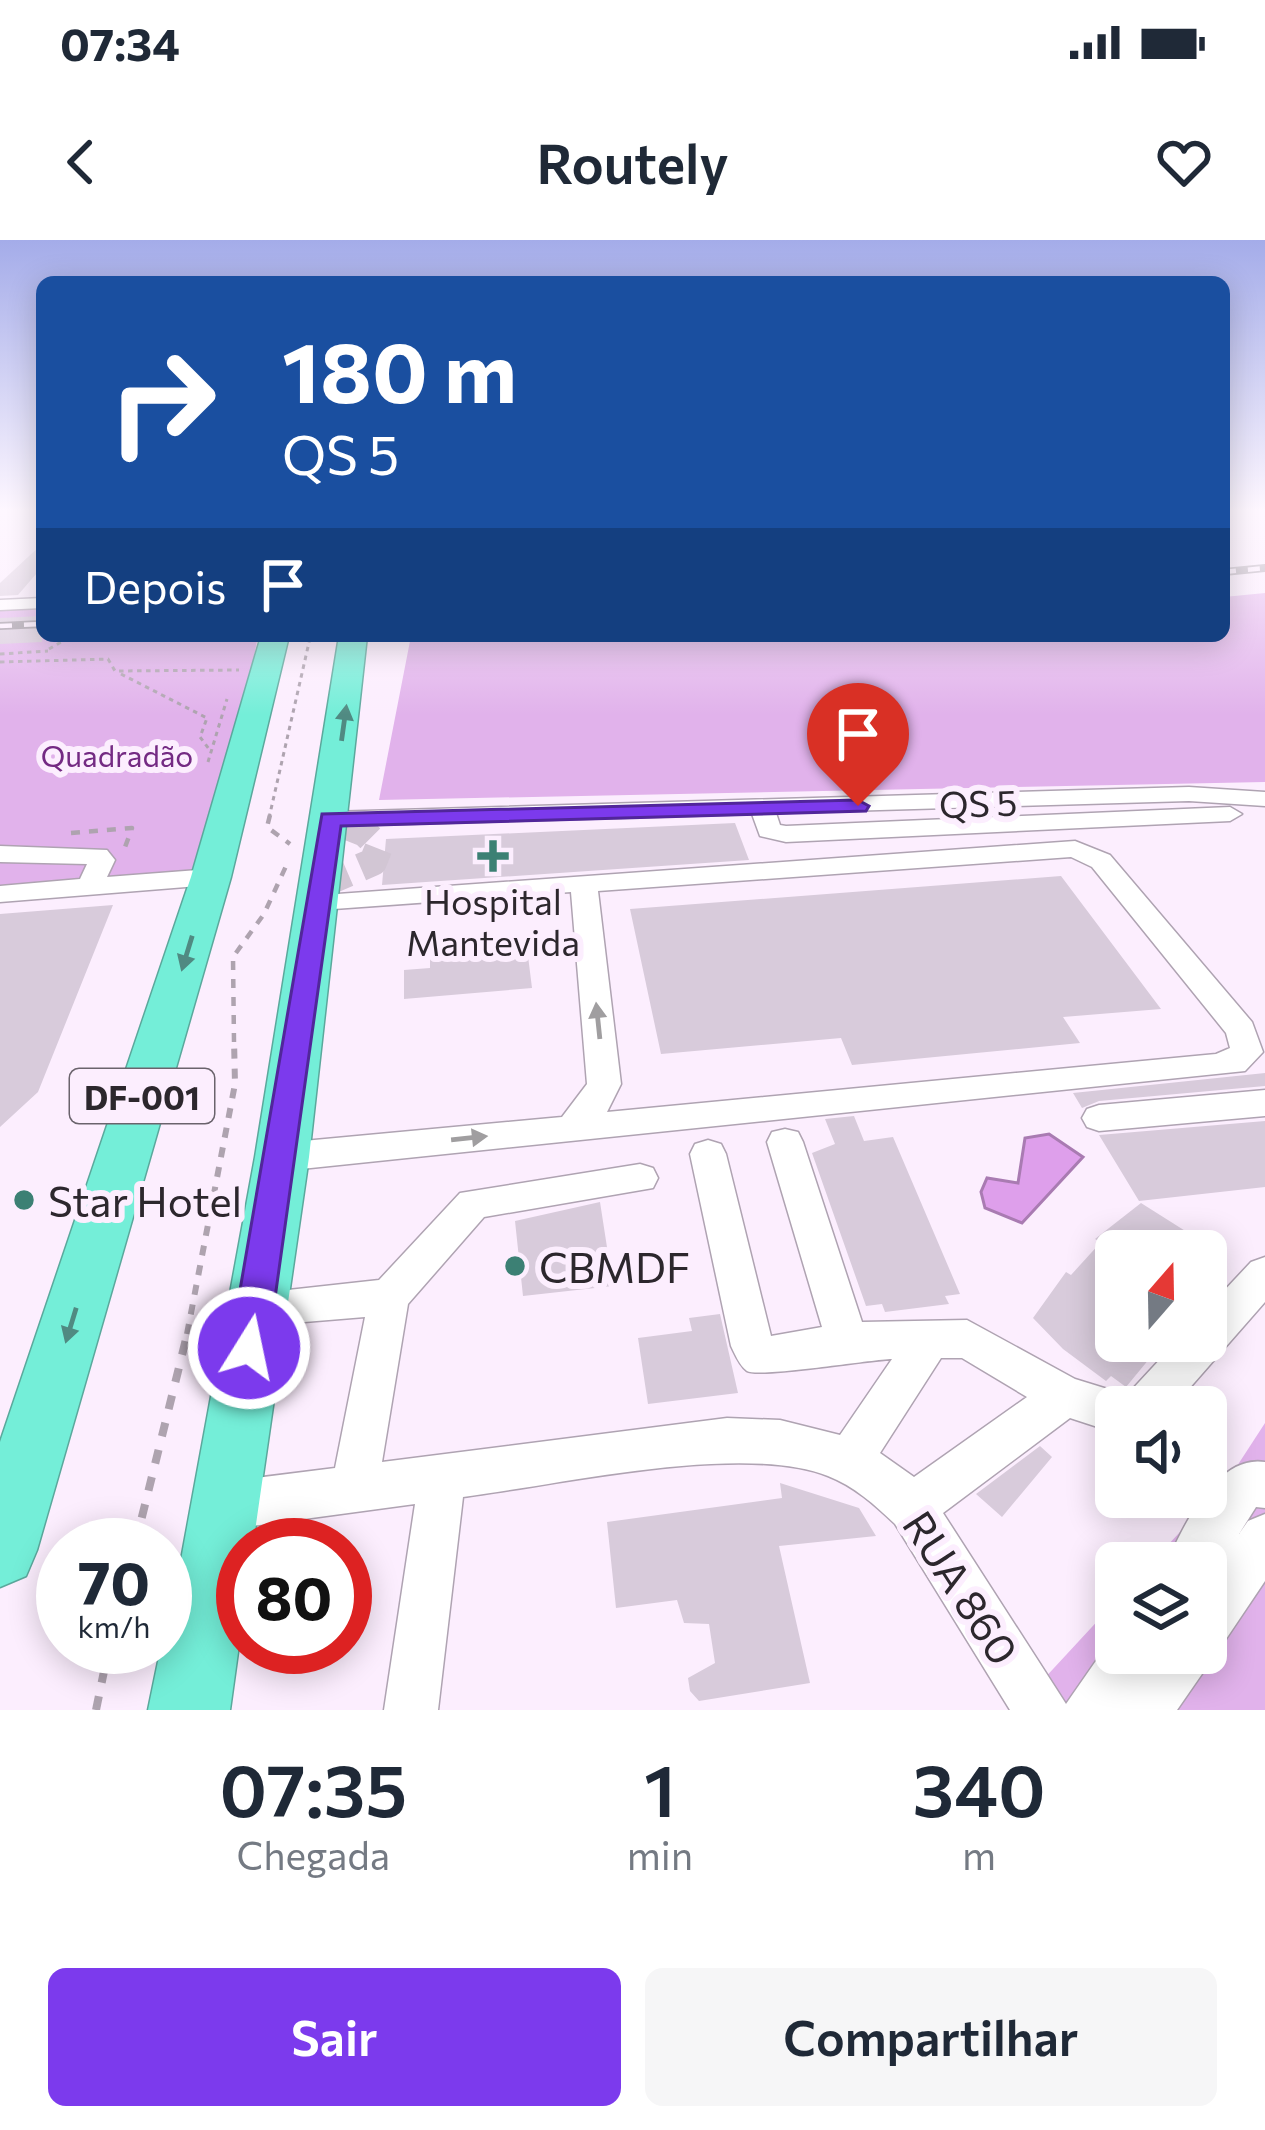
<!DOCTYPE html>
<html lang="pt">
<head>
<meta charset="utf-8">
<style>
  body { margin:0; font-family:Commissioner,sans-serif; background:#f6f6f7; color:#1f2937; height:100vh; display:flex; flex-direction:column; font-size:45px; white-space:nowrap }
  * { box-sizing:border-box; margin:0 }
  p { font-size:39px; color:#747a83 }
  .icon { flex:none; width:66px; height:66px; fill:none; stroke:currentColor; stroke-width:2; stroke-linecap:round; stroke-linejoin:round }
  .map { position:relative; height:1470px; overflow:hidden }
  .side { display:flex; flex-direction:column; background:#fff; flex:1 }
  .side>* { flex:none }
  .top-card { position:absolute; left:36px; top:36px; width:1194px; height:366px; border-radius:18px; box-shadow:0 6px 30px #0003; background:#1a4fa0; color:#fff; overflow:hidden }
  .needle { width:78px; rotate:20deg }
  .fabs { position:absolute; left:1095px; top:990px; display:grid; gap:24px }
  .fabs a { display:grid; place-items:center; width:132px; height:132px; border-radius:18px; background:#fff; box-shadow:0 6px 30px #0003; font-size:60px }
  .speed { position:absolute; left:36px; top:1278px; display:flex; gap:24px; font-size:60px; font-weight:700; text-align:center }
  .speed>* { display:grid; place-content:center; width:156px; height:156px; border-radius:50%; background:#fff; box-shadow:0 6px 30px #0003; line-height:1 }
  .speed small { font-size:30px; font-weight:400 }
  .speed .limit { border:18px solid #d22; background:#fff; color:#111 }
  .pin { position:absolute; display:grid; place-items:center; width:102px; height:102px; color:#fff; margin:-123px -51px; border-radius:50% 50% 50% 0; rotate:-45deg; box-shadow:0 0 12px #0007 }
  .pin .icon { rotate:45deg }
  .me { position:absolute; width:132px; margin:-66px; rotate:10deg; stroke-linejoin:round; filter:drop-shadow(0 0 9px #0008) }
  .turn { display:flex; align-items:center; gap:42px; height:252px; padding:0 48px; font-size:54px }
  .turn .icon { width:156px; height:156px; stroke-width:2.5 }
  .turn b { display:block; font-size:84px; line-height:102px }
  .then { display:flex; align-items:center; height:114px; padding:0 48px; background:#0003; gap:24px; font-size:45px }
  .eta { display:flex; justify-content:space-evenly; align-items:center; height:204px; text-align:center }
  .eta b { font-size:72px; font-weight:600; line-height:84px }
  .button { display:flex; gap:24px; margin-top:auto; padding:24px 48px }
  .button a { flex:1; height:138px; border-radius:18px; background:#7c3aed; color:#fff; font-size:48px; font-weight:600; line-height:138px; text-align:center }
  .button a+a { background:#f6f6f7; color:#1f2937 }
  .status { display:flex; justify-content:space-between; align-items:center; height:84px; padding:0 60px; background:#fff; direction:ltr }
  .status svg { height:33px; fill:currentColor }
  header { display:flex; justify-content:space-between; align-items:center; height:156px; padding:0 48px; background:#fff; font-size:54px; font-weight:600 }
  .map>svg:first-child { display:block }
  .green { fill:#e1b2eb }
  .water { fill:#de9feb; stroke:#a97bb2; stroke-width:3 }
  .building { fill:#d8cbdb }
  .lines { fill:none; stroke-linecap:round; stroke-linejoin:round }
  .minor-tunnel { stroke:#d2c6d4; stroke-width:28; stroke-dasharray:28 14; stroke-linecap:butt }
  .minor-casing { stroke:#afa3b2; stroke-width:3 }
  .highway-casing { stroke:#5ba89c; stroke-width:3 }
  .path-far3 { stroke:#aea3af; stroke-width:3; stroke-dasharray:4.5 4.5; stroke-linecap:butt }
  .path-far2 { stroke:#aea3af; stroke-width:4.5; stroke-dasharray:9 9; stroke-linecap:butt }
  .path-far1 { stroke:#aea3af; stroke-width:6; stroke-dasharray:10 10; stroke-linecap:butt }
  .path { stroke:#aea3af; stroke-width:8; stroke-dasharray:14 14; stroke-linecap:butt }
  .minor { fill:#fff; fill-rule:evenodd }
  .highway { fill:#74eed8; fill-rule:evenodd }
  .rail-casing { stroke:#978e99; stroke-width:8 }
  .rail { stroke:#fceefe; stroke-width:4.5; stroke-dasharray:12; stroke-linecap:butt }
  .oneway { fill:#508a82 }
  .oneway2 { fill:#a09ea0 }
  .route { fill:#7c3aed; stroke:#51269a; stroke-width:3 }
  .poi-dot { fill:#3c8074; stroke:#fceefe; stroke-width:4.5 }
  .labels { text-anchor:middle; dominant-baseline:central; stroke-width:12; stroke-linejoin:round; paint-order:stroke }
  .far-park-label { font-size:30px; fill:#742a83; stroke:#fceefe }
  .shield { fill:#fceefe; stroke:#6a636c; stroke-width:3 }
  .shield-label { font-size:33px; font-weight:bold; fill:#2c272d }
  .street-label { font-size:36px; fill:#2c272d; stroke:#fceefe }
  .poi-label { font-size:36px; fill:#2c272d; stroke:#fceefe }
  .near-poi-label { font-size:42px; fill:#2c272d; stroke:#fceefe; text-anchor:start }
  .near-street-label { font-size:42px; fill:#2c272d; stroke:#fceefe }
</style>
</head>
<body>
<div class="status"><b>07:34</b><svg viewBox="0 0 49 12"><path d="M0 12V9h3v3zM5 12V6h3v6zM10 12V3h3v9zM15 12V0h3v12zM26 1h20v11H26zM47 4h2v5h-2z"/></svg></div>
<header><svg class="icon" aria-label="back" viewBox="0 0 24 24"><path d="M15 5l-7 7 7 7"/></svg>Routely<svg class="icon" aria-label="heart" viewBox="0 0 24 24"><path d="M12 20l-8-8c-3-5 5-10 8-4 3-6 11-1 8 4z"/></svg></header>
<div class="map">
<svg width="1265" height="1470" viewBox="0 0 1265 1470">
  <rect width="100%" height="100%" fill="#fceefe"/>
  <path class="green" d="M 1265,353 L 1265,542 L 379,560 L 411,396 L 1224,396 L 1224,357 Z
    M 42,369 L 42,396 L 258,396 L 211,637 L 0,652 L 0,370 Z
    M 1265,1183 L 1265,1470 L 1015,1470 L 1116,1361 L 1116,1413 L 1206,1413 L 1206,1323 L 1151,1323 L 1226,1243 Z"/>
  <path class="water" d="M 1049,894 L 1083,917 L 1022,983 L 985,968 L 981,952 L 987,938 L 1018,943 L 1025,898 Z"/>
  <path class="building" d="M 42,304 L 42,327 L 18,355 L 0,356 L 0,343 Z
    M 42,376 L 42,402 L 0,404 L 0,378 Z
    M 735,583 L 749,620 L 382,645 L 386,599 Z
    M 1061,636 L 1161,769 L 1063,777 L 1080,803 L 852,825 L 841,798 L 661,814 L 630,669 Z
    M 113,665 L 38,852 L 0,887 L 0,674 Z
    M 527,708 L 532,748 L 404,759 L 404,730 L 430,728 L 430,716 Z
    M 1265,833 L 1265,846 L 1099,861 L 1082,868 L 1073,853 Z
    M 854,876 L 864,901 L 893,897 L 960,1054 L 945,1056 L 949,1064 L 885,1072 L 882,1064 L 866,1066 L 812,913 L 835,904 L 825,879 Z
    M 1265,881 L 1265,947 L 1139,961 L 1099,895 Z
    M 600,962 L 613,1046 L 523,1056 L 515,981 Z
    M 1141,963 L 1217,1011 L 1116,1011 L 1116,1101 L 1164,1101 L 1126,1147 L 1111,1136 L 1106,1141 L 1063,1109 L 1033,1078 L 1066,1032 L 1071,1035 L 1101,1002 L 1095,999 Z
    M 720,1074 L 738,1153 L 648,1164 L 638,1098 L 692,1091 L 689,1078 Z
    M 1040,1206 L 1052,1217 L 1002,1277 L 976,1254 Z
    M 780,1243 L 859,1268 L 876,1296 L 779,1306 L 810,1443 L 699,1461 L 690,1451 L 688,1438 L 715,1423 L 709,1384 L 684,1383 L 677,1360 L 616,1368 L 607,1282 L 782,1258 Z"/>
  <g class="lines">
    <path class="minor-tunnel" d="M 322,644 L 373,622 L 379,607 L 365,593 L 330,579"/>
    <defs>
      <path id="minor" d="M 42,358 L 42,368 L 0,370 L 0,360 Z
        M 1189,547 L 1265,552 L 1265,566 L 1189,561 L 776,573 L 780,585 L 786,586 L 1230,567 L 1242,574 L 1230,581 L 786,602 L 760,596 L 752,574 L 330,586 L 318,579 L 330,572 Z
        M 1075,601 L 1110,615 L 1252,782 L 1263,812 L 1245,831 L 282,931 L 269,927 L 264,917 L 269,907 L 282,903 L 562,877 L 587,844 L 571,652 L 320,670 L 310,668 L 306,662 L 310,656 ZM 1071,617 L 1092,627 L 1226,793 L 1230,808 L 1216,814 L 607,872 L 621,844 L 598,651 Z
        M 0,606 L 107,610 L 115,620 L 107,637 L 211,629 L 224,637 L 211,645 L 0,662 L 0,646 L 80,639 L 87,624 L 0,622 Z
        M 1265,850 L 1265,876 L 1099,891 L 1087,887 L 1082,878 L 1087,869 L 1099,865 Z
        M 785,889 L 798,892 L 803,902 L 862,1082 L 967,1080 L 1075,1139 L 1127,1155 L 1177,1101 L 1206,1101 L 1206,1070 L 1251,1022 L 1265,1017 L 1265,1062 L 1173,1167 L 1116,1167 L 1116,1193 L 1070,1178 L 943,1273 L 1066,1464 L 1116,1392 L 1116,1413 L 1206,1413 L 1206,1323 L 1167,1323 C 1183,1285 1218,1214 1265,1222 L 1265,1268 L 1256,1267 L 1239,1294 L 1248,1281 L 1265,1274 L 1265,1341 L 1224,1402 L 1210,1408 L 1204,1431 L 1177,1470 L 1010,1470 L 895,1284 C 875,1265 854,1246 828,1236 C 742,1202 558,1245 463,1257 L 438,1470 L 384,1470 L 415,1264 L 223,1290 L 206,1283 L 199,1266 L 206,1249 L 223,1242 L 335,1228 L 365,1077 L 256,1086 L 242,1081 L 236,1068 L 242,1055 L 379,1040 L 460,953 L 640,924 L 653,928 L 658,938 L 653,948 L 484,977 L 408,1064 L 382,1222 L 727,1178 L 780,1180 L 840,1195 L 892,1119 C 867,1120 758,1138 747,1131 C 739,1125 735,1114 731,1106 L 690,914 L 695,904 L 708,900 L 721,904 L 726,914 L 771,1096 L 822,1087 L 767,902 L 772,892 ZM 941,1118 L 962,1118 L 1027,1157 L 914,1237 L 880,1213 Z"/>
      <path id="highway" d="M 261,396 L 289,396 L 231,637 L 37,1310 L 26,1336 L 0,1347 L 0,1202 L 191,637 Z
        M 339,396 L 367,396 L 309,917 L 253,1305 L 243,1305 L 243,1376 L 230,1470 L 148,1470 L 161,1407 L 165,1407 L 255,917 Z"/>
    </defs>
    <use href="#minor" class="minor-casing"/>
    <use href="#highway" class="highway-casing"/>
    <path class="path-far3" d="M 49,409 L 63,401
      M 0,414 L 48,411
      M 0,422 L 108,419 L 115,431 L 239,430
      M 121,434 L 207,478 L 200,497 L 209,509
      M 208,522 L 227,459
      M 269,578 L 310,398"/>
    <path class="path-far2" d="M 270,575 L 267,587 L 290,604
      M 71,593 L 132,588 L 124,610
      M 234,802 L 233,717 L 264,674 L 287,624"/>
    <path class="path-far1" d="M 187,1094 L 235,844 L 234,799"/>
    <path class="path" d="M 135,1305 L 188,1091
      M 96,1470 L 109,1407"/>
    <use href="#minor" class="minor"/>
    <use href="#highway" class="highway"/>
    <defs>
      <path id="rail" d="M 1224,332 L 1265,328
        M 0,386 L 42,384"/>
    </defs>
    <use href="#rail" class="rail-casing"/>
    <use href="#rail" class="rail"/>
  </g>
  <defs><path id="oneway-solid" d="M-6-.8H1V-3.2L6.5 0L1 3.2V.8H-6Z" transform="scale(3)"/></defs>
  <g class="oneway">
    <use href="#oneway-solid" transform="translate(344 483) rotate(-82)"/>
    <use href="#oneway-solid" transform="translate(187 713) rotate(107)"/>
    <use href="#oneway-solid" transform="translate(71 1085) rotate(107)"/>
  </g>
  <g class="oneway2">
    <use href="#oneway-solid" transform="translate(598 781) rotate(-96)"/>
    <use href="#oneway-solid" transform="translate(469 898) rotate(-6)"/>
  </g>
  <linearGradient id="sky" x2="0" y2="1"><stop stop-color="#a4ace9"/><stop offset="0.57" stop-color="#fef7ff"/><stop offset="1" stop-color="#fef7ff" stop-opacity="0"/></linearGradient>
  <rect width="1265" height="475" fill="url(#sky)"/>
  <path class="route" d="M 858,560 L 869,566 L 866,571 L 341,586 L 268,1108 L 263,1120 L 249,1125 L 236,1120 L 230,1108 L 322,574 Z"/>
  <g class="poi-dot">
    <path d="M487 598h12v12h12v12h-12v12h-12v-12h-12v-12h12z"/>
    <circle cx="24" cy="960" r="12"/>
    <circle cx="515" cy="1026" r="12"/>
  </g>
  <g class="labels">
    <g class="far-park-label">
      <text x="117" y="514">Quadradão</text>
    </g>
    <rect class="shield" x="70" y="829" width="144" height="54" rx="9"/>
    <g class="shield-label">
      <text x="142" y="856">DF-001</text>
    </g>
    <g class="street-label">
      <text transform="translate(978 562) rotate(-2)">QS 5</text>
    </g>
    <g class="poi-label">
      <text x="493" y="660">Hospital<tspan x="493" dy="41">Mantevida</tspan></text>
    </g>
    <g class="near-poi-label">
      <text x="48" y="960">Star Hotel</text>
      <text x="539" y="1026">CBMDF</text>
    </g>
    <g class="near-street-label">
      <text transform="translate(962 1347) rotate(57)">RUA 860</text>
    </g>
  </g>
</svg>
<div class="fabs">
<a><svg class="needle" viewBox="-14 -14 28 28"><path d="M0-13l5 13h-10z" fill="#e53935"/><path d="M0 13l5-13h-10z" fill="#747a83"/></svg></a>
<a><svg class="icon" aria-label="sound" viewBox="0 0 24 24"><path d="M4 9h4l5-4v14l-5-4H4zM17 9q2 3 0 6"/></svg></a>
<a><svg class="icon" aria-label="layers" viewBox="0 0 24 24"><path d="M12 4l9 5-9 5-9-5zM3 14l9 5 9-5"/></svg></a>
</div>
<div class="speed"><div>70<small>km/h</small></div><div class="limit">80</div></div>
<div class="pin" style="left:858px;top:566px;background:#d93025"><svg class="icon" aria-label="arrive" viewBox="0 0 24 24"><path d="M6 21V4h12l-3 4 3 4H6"/></svg></div>
<svg class="me" style="left:249px;top:1108px" viewBox="-20 -20 40 40"><circle r="17" fill="#7c3aed" stroke="#fff" stroke-width="3"/><path d="M0-11L8 9 0 5-8 9z" fill="#fff"/></svg>
<div class="top-card">
<div class="turn"><svg class="icon" aria-label="right" viewBox="0 0 24 24"><path d="M7 20v-9h11M14 6l5 5-5 5"/></svg><div><b>180 m</b>QS 5</div></div>
<div class="then">Depois<svg class="icon" aria-label="arrive" viewBox="0 0 24 24"><path d="M6 21V4h12l-3 4 3 4H6"/></svg></div>
</div>
</div>
<section class="side">
<div class="eta">
<div><b>07:35</b><p>Chegada</p></div>
<div><b>1</b><p>min</p></div>
<div><b>340</b><p>m</p></div>
</div>
<div class="button"><a>Sair</a><a>Compartilhar</a></div>
</section>
</body>
</html>
